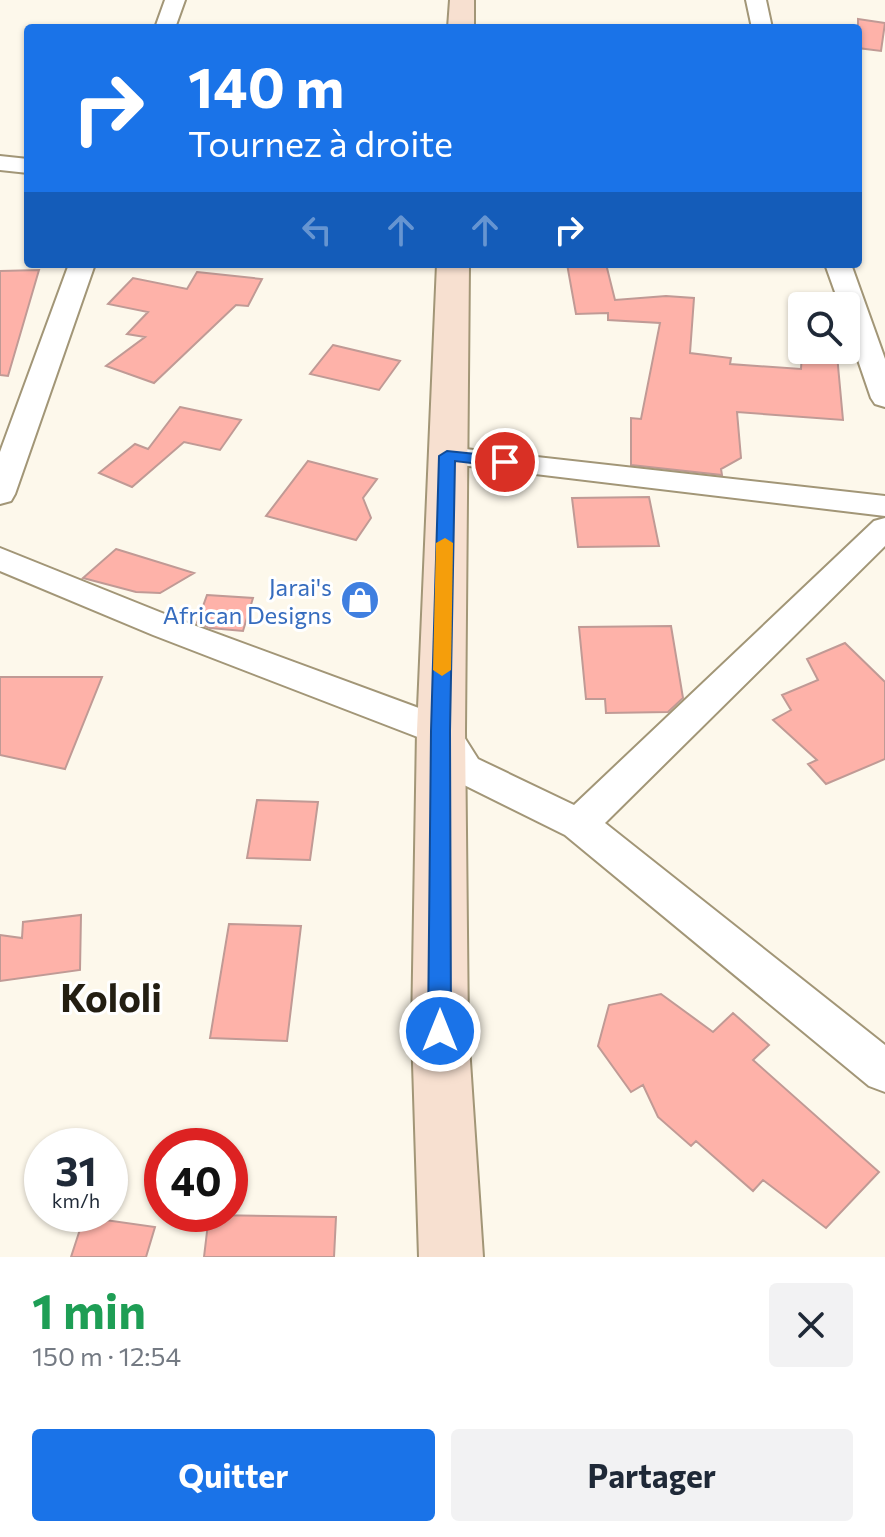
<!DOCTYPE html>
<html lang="fr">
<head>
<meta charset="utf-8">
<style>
  body { margin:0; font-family:Commissioner,sans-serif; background:#f2f2f3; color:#1f2937; height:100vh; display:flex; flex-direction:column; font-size:30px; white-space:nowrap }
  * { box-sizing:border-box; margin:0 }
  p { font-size:26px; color:#747a83 }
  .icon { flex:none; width:44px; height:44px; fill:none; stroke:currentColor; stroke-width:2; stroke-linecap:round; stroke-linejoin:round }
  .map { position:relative; height:1257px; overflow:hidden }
  .side { display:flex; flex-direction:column; background:#fff; flex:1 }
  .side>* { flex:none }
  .hud { position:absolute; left:24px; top:24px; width:838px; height:244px; border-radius:8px; box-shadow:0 2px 6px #0004; background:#1a73e8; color:#fff; overflow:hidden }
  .controls { position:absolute; left:788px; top:292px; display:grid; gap:16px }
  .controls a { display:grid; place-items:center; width:72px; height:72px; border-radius:8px; background:#fff; box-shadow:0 2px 6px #0004; font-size:40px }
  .speed { position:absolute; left:24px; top:1128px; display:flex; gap:16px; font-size:40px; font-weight:700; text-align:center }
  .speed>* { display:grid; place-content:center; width:104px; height:104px; border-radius:50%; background:#fff; box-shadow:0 2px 6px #0004; line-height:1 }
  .speed small { font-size:20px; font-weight:400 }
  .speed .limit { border:12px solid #d22; background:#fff; color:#111 }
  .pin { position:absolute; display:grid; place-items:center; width:68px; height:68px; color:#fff; margin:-34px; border:4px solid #fff; border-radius:50%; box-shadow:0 2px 8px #0007 }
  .me { position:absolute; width:88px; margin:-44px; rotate:0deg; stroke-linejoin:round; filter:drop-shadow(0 0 6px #0008) }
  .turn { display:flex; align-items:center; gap:28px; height:168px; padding:0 32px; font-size:36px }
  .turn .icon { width:104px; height:104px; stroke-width:2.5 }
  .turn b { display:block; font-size:56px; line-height:68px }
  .lanes { display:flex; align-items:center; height:76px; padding:0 32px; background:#0003; justify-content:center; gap:40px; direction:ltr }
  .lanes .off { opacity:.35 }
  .round { display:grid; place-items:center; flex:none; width:84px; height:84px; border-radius:8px; background:#f2f2f3 }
  .headline { display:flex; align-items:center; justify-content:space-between; height:136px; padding:0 32px }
  h1 { font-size:48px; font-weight:700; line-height:60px; color:#1e9e55 }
  .button { display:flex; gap:16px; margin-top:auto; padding:16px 32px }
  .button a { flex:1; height:92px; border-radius:8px; background:#1a73e8; color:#fff; font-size:32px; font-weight:700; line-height:92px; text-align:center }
  .button a+a { background:#f2f2f3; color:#1f2937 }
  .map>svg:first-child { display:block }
  .building { fill:#feb2a9; stroke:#c09a95; stroke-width:2 }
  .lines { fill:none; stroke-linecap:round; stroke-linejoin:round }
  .street-casing { stroke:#a29677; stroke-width:4 }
  .secondary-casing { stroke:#a29677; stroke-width:4 }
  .street { fill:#fff; fill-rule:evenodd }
  .secondary { fill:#f7e0d0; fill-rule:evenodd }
  .route { fill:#1a73e8; stroke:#114b97; stroke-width:2 }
  .slow { fill:#f59e0b }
  .labels { text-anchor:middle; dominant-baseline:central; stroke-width:6; stroke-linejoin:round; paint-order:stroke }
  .shop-label { font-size:24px; fill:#366cbe; stroke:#fff; text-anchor:end }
  .near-district-label { font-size:38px; font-weight:bold; fill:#231e12; stroke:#fff }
</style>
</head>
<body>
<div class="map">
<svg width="885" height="1257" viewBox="0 0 885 1257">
  <rect width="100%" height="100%" fill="#fdf8eb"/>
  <path class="building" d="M 858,19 L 885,23 L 881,51 L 858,48 Z
    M 567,264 L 606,264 L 615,300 L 666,296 L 694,298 L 690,353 L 731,358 L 730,364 L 801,369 L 802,352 L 837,355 L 843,420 L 737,412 L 741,458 L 721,469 L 722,475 L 631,465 L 631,418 L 641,419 L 660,323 L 608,320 L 608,313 L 576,314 Z
    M 39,270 L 8,376 L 0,375 L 0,271 Z
    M 197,272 L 262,279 L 248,306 L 236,305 L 154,383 L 106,366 L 145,337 L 127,334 L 148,312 L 108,304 L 133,278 L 187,289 Z
    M 333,345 L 400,361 L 379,390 L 310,374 Z
    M 180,407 L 241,420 L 220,450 L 184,442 L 132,487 L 99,473 L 135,444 L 148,449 Z
    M 308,461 L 377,479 L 363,498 L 371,518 L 356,540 L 266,516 Z
    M 649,497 L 659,546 L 578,547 L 572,498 Z
    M 116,549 L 194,573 L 160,593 L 136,592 L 83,578 Z
    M 207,595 L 253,598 L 243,631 L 210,628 L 197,623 Z
    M 671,626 L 683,698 L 668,712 L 606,713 L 605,699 L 586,699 L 579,627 Z
    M 845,643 L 885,682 L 885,759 L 826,784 L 808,764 L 817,760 L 773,720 L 791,710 L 782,695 L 818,680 L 807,659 Z
    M 0,677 L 102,677 L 65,769 L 0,755 Z
    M 257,800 L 318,802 L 310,860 L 247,858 Z
    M 81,915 L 80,970 L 0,981 L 0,935 L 22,938 L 23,922 Z
    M 229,924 L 301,926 L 287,1041 L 210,1038 Z
    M 661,994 L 713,1032 L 733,1013 L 769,1045 L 753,1060 L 879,1172 L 826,1228 L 763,1180 L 753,1191 L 696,1141 L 691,1146 L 658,1117 L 643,1085 L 631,1092 L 598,1046 L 609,1005 Z
    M 209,1215 L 336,1217 L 334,1257 L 204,1257 Z
    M 84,1217 L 155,1227 L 146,1257 L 71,1257 Z"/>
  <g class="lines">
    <defs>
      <path id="street" d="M 165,0 L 185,0 L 175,28 L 155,28 Z
        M 746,0 L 766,0 L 772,28 L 752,28 Z
        M 0,156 L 28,159 L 28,173 L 0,170 Z
        M 69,264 L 95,264 L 15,494 L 11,501 L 0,504 L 0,452 Z
        M 825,264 L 851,264 L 885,359 L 885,407 L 875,404 L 871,398 L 846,325 L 846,306 L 840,306 Z
        M 447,447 L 885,496 L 885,516 L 436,462 L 432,456 L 436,450 Z
        M 885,518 L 885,546 L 605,823 L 885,1045 L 885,1092 L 869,1086 L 565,835 L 452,779 L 428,741 L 153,635 L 0,571 L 0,548 L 177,619 L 454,721 L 478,759 L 574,805 L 874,521 Z"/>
      <path id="secondary" d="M 450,0 L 474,0 L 474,28 L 448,28 Z
        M 437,264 L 469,264 L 465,731 L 468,1031 L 483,1257 L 419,1257 L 412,1031 L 417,731 Z"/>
    </defs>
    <use href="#street" class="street-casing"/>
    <use href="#secondary" class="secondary-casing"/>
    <use href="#street" class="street"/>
    <use href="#secondary" class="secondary"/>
  </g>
  <path class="route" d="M 447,451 L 505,457 L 513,462 L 505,467 L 455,461 L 450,731 L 451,1031 L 448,1038 L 440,1041 L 432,1038 L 428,1031 L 431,731 L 439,456 Z"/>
  <path class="slow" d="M 445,538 L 453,543 L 451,670 L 442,676 L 433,670 L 436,543 Z"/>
  <defs>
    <symbol id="shop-disc" viewBox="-11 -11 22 22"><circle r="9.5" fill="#3f7fe0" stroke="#fff"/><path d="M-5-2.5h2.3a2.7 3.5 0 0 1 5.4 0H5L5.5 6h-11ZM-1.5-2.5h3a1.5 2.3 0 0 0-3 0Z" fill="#fff"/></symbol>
  </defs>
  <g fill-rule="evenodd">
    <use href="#shop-disc" x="338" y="578" width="44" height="44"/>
  </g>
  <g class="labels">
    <g class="shop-label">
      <text x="332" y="586">Jarai's<tspan x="332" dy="28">African Designs</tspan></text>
    </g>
    <g class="near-district-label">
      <text x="111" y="996">Kololi</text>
    </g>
  </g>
</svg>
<div class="controls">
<a><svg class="icon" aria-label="search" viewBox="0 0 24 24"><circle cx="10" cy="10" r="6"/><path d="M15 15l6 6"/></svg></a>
</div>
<div class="speed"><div>31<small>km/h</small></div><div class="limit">40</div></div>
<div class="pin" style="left:505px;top:462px;background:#d93025"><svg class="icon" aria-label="arrive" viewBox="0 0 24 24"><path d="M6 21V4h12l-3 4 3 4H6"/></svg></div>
<svg class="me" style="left:440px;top:1031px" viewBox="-20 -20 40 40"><circle r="17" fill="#1a73e8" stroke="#fff" stroke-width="3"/><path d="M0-11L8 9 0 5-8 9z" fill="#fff"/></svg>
<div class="hud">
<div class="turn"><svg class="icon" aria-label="right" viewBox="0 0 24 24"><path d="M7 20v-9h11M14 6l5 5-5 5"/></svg><div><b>140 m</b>Tournez à droite</div></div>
<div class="lanes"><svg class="icon off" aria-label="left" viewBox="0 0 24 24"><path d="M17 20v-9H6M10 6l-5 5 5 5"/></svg><svg class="icon off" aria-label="ahead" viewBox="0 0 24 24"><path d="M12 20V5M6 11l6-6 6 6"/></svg><svg class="icon off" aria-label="ahead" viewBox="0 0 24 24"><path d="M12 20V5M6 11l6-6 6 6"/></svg><svg class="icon" aria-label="right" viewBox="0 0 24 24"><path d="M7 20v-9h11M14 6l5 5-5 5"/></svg></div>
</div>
</div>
<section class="side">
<div class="headline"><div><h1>1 min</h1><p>150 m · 12:54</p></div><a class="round"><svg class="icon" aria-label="close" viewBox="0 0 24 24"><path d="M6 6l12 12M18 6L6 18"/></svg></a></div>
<div class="button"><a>Quitter</a><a>Partager</a></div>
</section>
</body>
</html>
